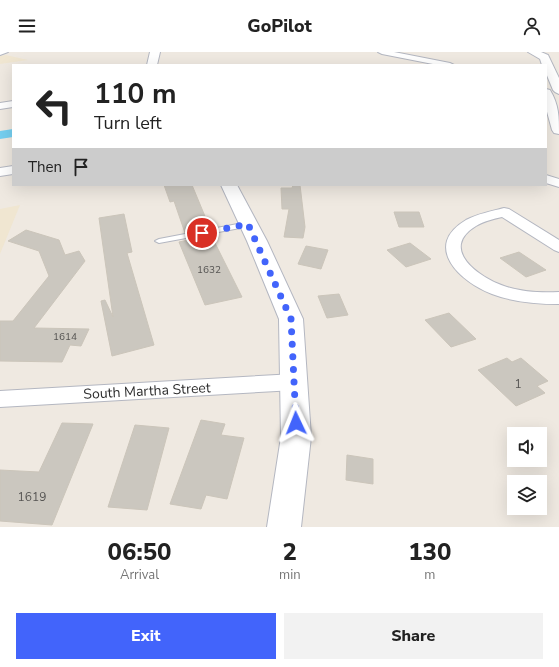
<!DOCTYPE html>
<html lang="en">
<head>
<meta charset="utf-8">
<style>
  body { margin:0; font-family:"Nunito Sans",sans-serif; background:#f2f2f2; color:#222; height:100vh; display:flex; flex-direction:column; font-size:15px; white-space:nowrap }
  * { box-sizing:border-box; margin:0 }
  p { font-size:13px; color:#767676 }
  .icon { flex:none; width:22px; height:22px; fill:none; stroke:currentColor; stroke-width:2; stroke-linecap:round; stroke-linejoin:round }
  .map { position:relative; height:475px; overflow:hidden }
  .details { display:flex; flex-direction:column; background:#fff; flex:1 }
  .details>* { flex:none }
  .guide { position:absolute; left:12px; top:12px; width:535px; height:122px; border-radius:0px; box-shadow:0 4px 16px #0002; background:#fff; color:#222; overflow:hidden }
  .controls { position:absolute; left:507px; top:375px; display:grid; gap:8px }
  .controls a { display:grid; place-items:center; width:40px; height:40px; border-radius:0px; background:#fff; box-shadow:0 4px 16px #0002; font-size:20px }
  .pin { position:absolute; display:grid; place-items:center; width:34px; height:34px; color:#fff; margin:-17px; border:2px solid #fff; border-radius:50%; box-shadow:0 1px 4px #0007 }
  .me { position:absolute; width:44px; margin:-22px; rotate:358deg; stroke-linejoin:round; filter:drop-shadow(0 0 3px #0008) }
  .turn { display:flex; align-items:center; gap:14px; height:84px; padding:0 16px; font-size:18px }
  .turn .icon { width:52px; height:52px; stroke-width:2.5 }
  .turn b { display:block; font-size:28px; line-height:34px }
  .then { display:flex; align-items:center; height:38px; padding:0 16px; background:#0003; gap:8px; font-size:15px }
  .eta { display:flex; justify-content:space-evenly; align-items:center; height:68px; text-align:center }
  .eta b { font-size:24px; font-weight:800; line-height:28px }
  .button { display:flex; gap:8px; margin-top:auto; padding:8px 16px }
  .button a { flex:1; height:46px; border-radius:0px; background:#4264fb; color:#fff; font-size:16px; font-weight:800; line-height:46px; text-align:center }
  .button a+a { background:#f2f2f2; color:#222 }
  header { display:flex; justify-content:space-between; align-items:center; height:52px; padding:0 16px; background:#fff; font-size:18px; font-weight:800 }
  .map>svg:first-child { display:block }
  .education { fill:#f0e6d1 }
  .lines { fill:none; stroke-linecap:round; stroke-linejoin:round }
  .canal { fill:#75cff0; fill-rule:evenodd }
  .building { fill:#cbc7bf; stroke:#cbc5ba }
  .service-casing { stroke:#b4b7c1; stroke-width:2 }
  .minor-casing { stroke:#b4b7c1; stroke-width:2 }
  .tertiary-casing { stroke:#b4b7c1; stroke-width:2 }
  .secondary-casing { stroke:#b4b7c1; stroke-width:2 }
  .service { fill:#fff; fill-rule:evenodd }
  .minor { fill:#fff; fill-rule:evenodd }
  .tertiary { fill:#fff; fill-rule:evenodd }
  .secondary { fill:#fff; fill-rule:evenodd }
  .route { stroke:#4264fb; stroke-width:7; stroke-dasharray:0 12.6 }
  .labels { text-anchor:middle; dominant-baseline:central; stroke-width:3; stroke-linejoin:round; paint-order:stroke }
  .number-label { font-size:10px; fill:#555452 }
  .near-number-label { font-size:12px; fill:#555452 }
  .near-street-label { font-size:14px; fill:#2e2e2e; stroke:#fff }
</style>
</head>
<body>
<header><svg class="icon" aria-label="menu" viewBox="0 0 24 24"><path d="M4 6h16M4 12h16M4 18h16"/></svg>GoPilot<svg class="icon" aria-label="person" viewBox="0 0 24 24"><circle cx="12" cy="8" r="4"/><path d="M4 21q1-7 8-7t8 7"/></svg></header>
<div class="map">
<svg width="559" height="475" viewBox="0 0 559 475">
  <rect width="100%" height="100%" fill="#efe9e1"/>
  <path class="education" d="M 6,3 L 28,8 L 0,12 L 0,4 Z
    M 20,153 L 0,202 L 0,157 Z"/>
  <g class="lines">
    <path class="canal" d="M 13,77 L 13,85 L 0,87 L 0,79 Z"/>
  </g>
  <path class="building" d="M 164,133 L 192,133 L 209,174 L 206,174 L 207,176 L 185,181 L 174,149 L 170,150 Z
    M 293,133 L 300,133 L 305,175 L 303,186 L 284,185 L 289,157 L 282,157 L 281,136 L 292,136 Z
    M 394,160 L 419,160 L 424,175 L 399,175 Z
    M 124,162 L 132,200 L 127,201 L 154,293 L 112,304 L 101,249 L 105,248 L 113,265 L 99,166 Z
    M 26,178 L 59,188 L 65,203 L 79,199 L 85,209 L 34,276 L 89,277 L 81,294 L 70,293 L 62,310 L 0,309 L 0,269 L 13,269 L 49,224 L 39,199 L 8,189 Z
    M 211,183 L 242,245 L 205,253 L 179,190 Z
    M 410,191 L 431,207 L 406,215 L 387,198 Z
    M 306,194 L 328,198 L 321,217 L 298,212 Z
    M 519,200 L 546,218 L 526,225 L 500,206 Z
    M 339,242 L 348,263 L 327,266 L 318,244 Z
    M 449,261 L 476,287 L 451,295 L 425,268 Z
    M 507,306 L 512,310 L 521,306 L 548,329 L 537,334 L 545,341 L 516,354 L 478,318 Z
    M 201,368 L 225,372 L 221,383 L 244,386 L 227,447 L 206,443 L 201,457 L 170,452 Z
    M 62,371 L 93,372 L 52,473 L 0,469 L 0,418 L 39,420 Z
    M 135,373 L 169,376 L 147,458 L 108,455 Z
    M 347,403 L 373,407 L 373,432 L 346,428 Z"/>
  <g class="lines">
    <defs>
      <path id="service" d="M 248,170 L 251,170 L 251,174 L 159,191 L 155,189 L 159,187 Z"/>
      <path id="minor" d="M 0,0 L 8,0 L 0,3 Z
        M 378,0 L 394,0 L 450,11 L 454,13 L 438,13 L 382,2 Z
        M 13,49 L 13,55 L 0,57 L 0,51 Z
        M 13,114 L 13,122 L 0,124 L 0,116 Z
        M 546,123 L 559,127 L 559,135 L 546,131 Z
        M 504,156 L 509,157 L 559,188 L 559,200 L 554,198 L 502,165 C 493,167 484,169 476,174 C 438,197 480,226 504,234 C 521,240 541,241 559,240 L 559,252 C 537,252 513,250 492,242 C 460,230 422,194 466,168 C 477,162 492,159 504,156 Z
        M 295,322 L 302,324 L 305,330 L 302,336 L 295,338 L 0,355 L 0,339 Z"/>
      <path id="tertiary" d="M 150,0 L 160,0 L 157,13 L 147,13 Z
        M 221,133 L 237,133 L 267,189 L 303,267 L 311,385 L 301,475 L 267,475 L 281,385 L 279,267 L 247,189 Z"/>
      <path id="secondary" d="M 528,0 L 541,0 L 548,3 L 559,26 L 559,42 L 555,40 L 553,38 L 546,21 L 546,13 L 542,13 L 540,7 Z
        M 546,37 L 550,38 C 559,53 559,65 559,82 L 554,81 L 552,78 L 546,56 Z"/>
    </defs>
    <use href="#service" class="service-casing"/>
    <use href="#minor" class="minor-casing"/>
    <use href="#tertiary" class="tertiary-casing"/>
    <use href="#secondary" class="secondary-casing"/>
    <use href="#service" class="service"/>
    <use href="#minor" class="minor"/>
    <use href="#tertiary" class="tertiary"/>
    <use href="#secondary" class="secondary"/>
  </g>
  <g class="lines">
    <path class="route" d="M 202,181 L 248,172 L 291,267 L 296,371"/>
  </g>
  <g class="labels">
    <g class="number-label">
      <text x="209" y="218">1632</text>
      <text x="65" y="285">1614</text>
    </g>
    <g class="near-number-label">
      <text x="518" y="332">1</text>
      <text x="32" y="445">1619</text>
    </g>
    <g class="near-street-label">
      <text transform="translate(147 339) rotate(-3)">South Martha Street</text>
    </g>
  </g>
</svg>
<div class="controls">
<a><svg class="icon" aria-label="sound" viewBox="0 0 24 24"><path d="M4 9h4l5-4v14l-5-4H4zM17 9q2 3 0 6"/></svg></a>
<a><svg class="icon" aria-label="layers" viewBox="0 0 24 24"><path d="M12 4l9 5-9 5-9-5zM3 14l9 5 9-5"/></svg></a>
</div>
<div class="pin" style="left:202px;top:181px;background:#d93025"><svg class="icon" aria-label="arrive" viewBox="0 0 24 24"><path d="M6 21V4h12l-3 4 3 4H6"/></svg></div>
<svg class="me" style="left:296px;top:371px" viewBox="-20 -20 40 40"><path d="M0-17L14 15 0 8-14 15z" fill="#4264fb" stroke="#fff" stroke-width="4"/></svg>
<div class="guide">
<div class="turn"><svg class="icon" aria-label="left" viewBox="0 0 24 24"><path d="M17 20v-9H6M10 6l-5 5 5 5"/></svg><div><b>110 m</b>Turn left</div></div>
<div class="then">Then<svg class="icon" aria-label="arrive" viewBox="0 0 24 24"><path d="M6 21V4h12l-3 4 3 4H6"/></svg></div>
</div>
</div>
<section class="details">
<div class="eta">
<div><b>06:50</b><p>Arrival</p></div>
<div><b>2</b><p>min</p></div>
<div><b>130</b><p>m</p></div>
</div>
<div class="button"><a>Exit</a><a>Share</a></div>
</section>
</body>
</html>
